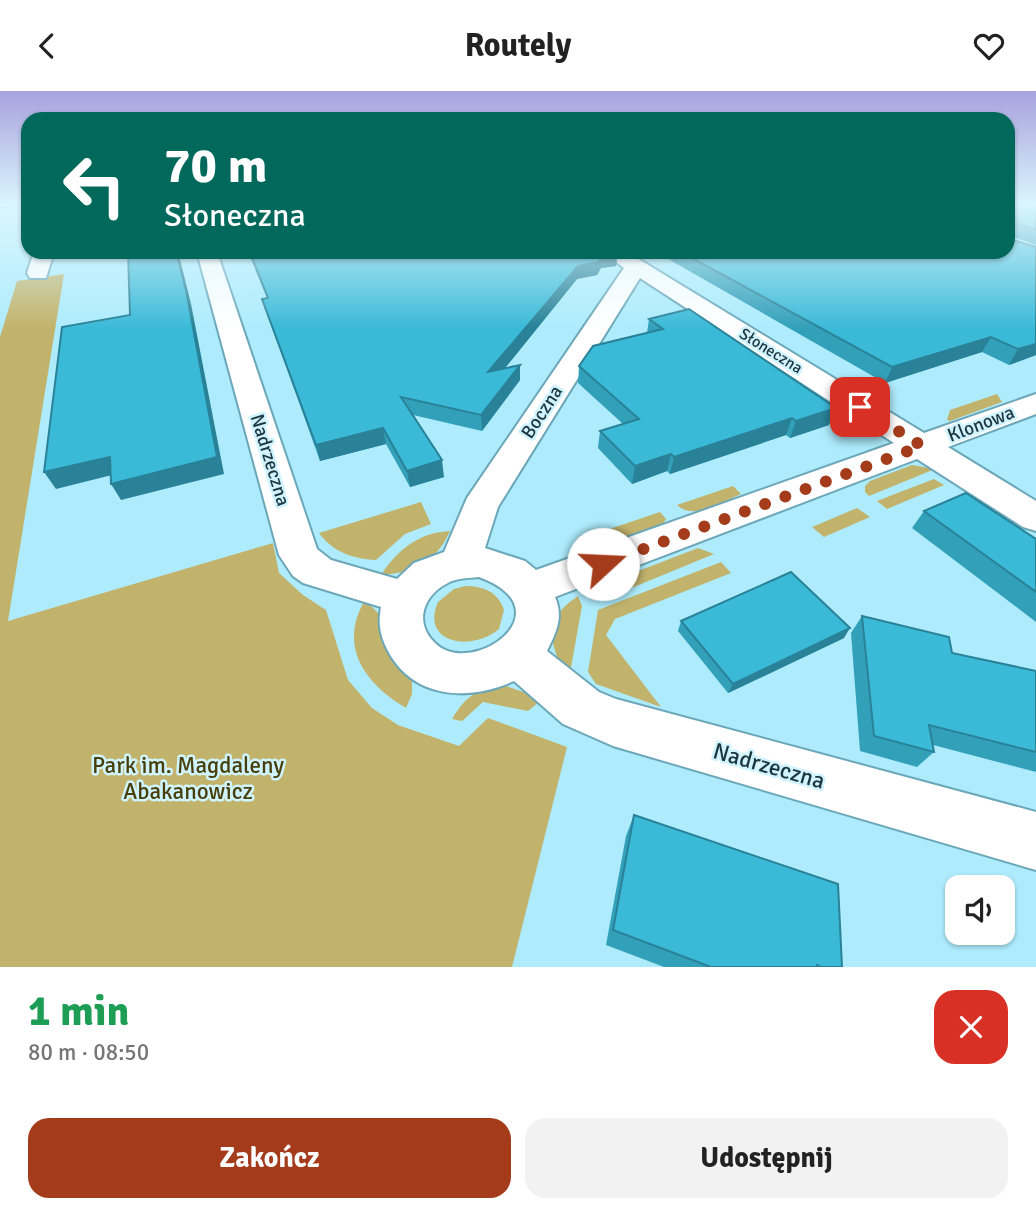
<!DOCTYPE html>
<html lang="pl">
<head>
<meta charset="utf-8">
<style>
  body { margin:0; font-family:Signika,sans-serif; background:#f2f2f2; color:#222; height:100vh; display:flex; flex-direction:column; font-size:26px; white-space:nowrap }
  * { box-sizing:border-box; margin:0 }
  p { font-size:23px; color:#767676 }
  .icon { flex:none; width:38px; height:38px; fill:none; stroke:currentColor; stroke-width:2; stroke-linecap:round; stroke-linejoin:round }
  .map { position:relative; height:876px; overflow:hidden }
  .drawer { display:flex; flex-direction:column; background:#fff; flex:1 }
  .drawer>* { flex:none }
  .guide { position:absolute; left:21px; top:21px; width:994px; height:147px; border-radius:21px; box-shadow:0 2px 5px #0004; background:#00695c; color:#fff; overflow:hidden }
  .buttons { position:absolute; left:945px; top:784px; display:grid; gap:14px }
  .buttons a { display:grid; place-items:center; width:70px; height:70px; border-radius:14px; background:#fff; box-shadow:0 2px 5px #0004; font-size:35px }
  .pin { position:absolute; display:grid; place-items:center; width:60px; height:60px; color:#fff; margin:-30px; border-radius:14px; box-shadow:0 4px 10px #0006 }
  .me { position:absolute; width:77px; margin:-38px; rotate:70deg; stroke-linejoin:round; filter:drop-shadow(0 0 5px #0008) }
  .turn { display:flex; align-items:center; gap:24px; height:147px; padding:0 28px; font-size:32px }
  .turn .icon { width:91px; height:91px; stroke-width:2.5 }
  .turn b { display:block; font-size:49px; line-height:60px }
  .round { display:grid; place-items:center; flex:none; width:74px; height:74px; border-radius:21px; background:#f2f2f2 }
  .overview { display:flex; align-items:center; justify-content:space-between; height:119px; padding:0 28px }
  h1 { font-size:42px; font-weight:700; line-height:52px; color:#1e9e55 }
  .action { display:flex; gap:14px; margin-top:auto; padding:14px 28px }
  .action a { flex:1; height:80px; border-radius:21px; background:#a43c1b; color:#fff; font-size:28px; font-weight:700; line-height:80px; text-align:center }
  .action a+a { background:#f2f2f2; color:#222 }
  header { display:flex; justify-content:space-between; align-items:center; height:91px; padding:0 28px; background:#fff; font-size:32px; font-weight:700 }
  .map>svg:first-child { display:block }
  .green { fill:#c2b36c }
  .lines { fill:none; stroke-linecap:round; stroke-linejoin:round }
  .minor-casing { stroke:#6ba7b8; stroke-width:4 }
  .minor { fill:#fff; fill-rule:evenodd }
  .wall { fill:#33a0ba }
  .shaded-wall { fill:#298297 }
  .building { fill:#3bbad8; stroke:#298297; stroke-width:2 }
  .route { stroke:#a43c1b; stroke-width:12; stroke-dasharray:0 21.6 }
  .labels { text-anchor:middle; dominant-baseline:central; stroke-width:5; stroke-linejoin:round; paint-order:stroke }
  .far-street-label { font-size:16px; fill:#1d363d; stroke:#d0f4ff }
  .street-label { font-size:19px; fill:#1d363d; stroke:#d0f4ff }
  .near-park-label { font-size:23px; fill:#483e09; stroke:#d0f4ff }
  .near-street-label { font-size:23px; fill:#1d363d; stroke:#d0f4ff }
</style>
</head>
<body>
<header><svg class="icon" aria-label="back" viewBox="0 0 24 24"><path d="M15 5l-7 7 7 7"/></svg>Routely<svg class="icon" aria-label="heart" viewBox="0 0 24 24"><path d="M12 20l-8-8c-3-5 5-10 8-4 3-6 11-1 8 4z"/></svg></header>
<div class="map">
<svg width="1036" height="876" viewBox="0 0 1036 876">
  <rect width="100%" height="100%" fill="#aeecfd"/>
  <path class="green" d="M 64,183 L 8,530 L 273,452 L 279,482 L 303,504 L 326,519 L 348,589 L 372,617 L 398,634 L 459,655 L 488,627 L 567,656 L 512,876 L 0,876 L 0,246 L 17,190 Z
    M 997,303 L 1002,311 L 950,330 L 947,329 L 950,319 Z
    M 912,374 L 935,378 L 869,405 L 865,401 L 865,395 L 870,390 Z
    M 934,388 L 944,394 L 887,418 L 877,410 Z
    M 733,395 L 741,403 C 722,411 694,430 677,414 Z
    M 421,411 L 431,433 L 405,443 L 376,469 C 353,468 333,461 319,442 Z
    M 857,417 L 870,426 L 824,446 L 812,436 Z
    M 660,421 L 666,428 L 663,433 L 581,463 L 575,455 L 577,449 Z
    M 450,440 C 436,471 414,482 381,484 C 397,459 420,441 450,440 Z
    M 698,457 L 714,463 L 612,505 L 602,494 Z
    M 721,471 L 731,482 L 615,528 L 606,544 L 661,616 L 596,593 L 588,581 L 598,519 Z
    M 465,495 C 484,495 498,501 504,519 L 499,538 C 472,561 420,553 438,511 L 454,498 Z
    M 578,505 L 582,515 L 570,582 L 563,580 C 548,546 544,528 578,505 Z
    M 365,509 L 381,525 L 389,563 L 412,588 L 412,603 L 406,617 C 364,592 338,555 365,509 Z
    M 506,595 L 535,605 L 540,610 L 528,620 L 483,611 L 462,630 L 452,628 C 466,605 478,596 506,595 Z"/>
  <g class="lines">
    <defs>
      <path id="minor" d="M 34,161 L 54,161 L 46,187 L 30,187 L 27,182 Z
        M 197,161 L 217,161 L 317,458 L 331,469 L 397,488 L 414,472 L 444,461 L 467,407 L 624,177 L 603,161 L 627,161 L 924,342 L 1036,303 L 1036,323 L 948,356 L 1036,410 L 1036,440 L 1023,436 L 917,368 L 555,506 C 564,526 556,542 547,560 L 599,601 L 616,608 L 1036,721 L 1036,779 L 613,655 L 563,633 L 514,590 C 468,611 412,608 387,558 C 380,544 378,532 381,516 L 303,492 L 293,485 L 279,464 ZM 640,187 L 894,352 L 536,479 L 525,470 L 485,457 L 498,416 ZM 479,486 C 568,519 473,587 436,553 C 412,531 424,502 452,490 C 461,487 470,487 479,486 Z"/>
    </defs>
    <use href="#minor" class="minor-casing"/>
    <use href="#minor" class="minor"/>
  </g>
  <path class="wall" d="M 1008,114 L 1036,114 L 1036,154 L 1013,146 L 1013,149 L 1036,156 L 1036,264 L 1009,274 L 982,261 L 885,292 L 656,161 L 1008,161 Z
    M 248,161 L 618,161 L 616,175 L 601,177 L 597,184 L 577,188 L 505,277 L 520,289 L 482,340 L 413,324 L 444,386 L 410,396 L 386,353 L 320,370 L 267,222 L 262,208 L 267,207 Z
    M 649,228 L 829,334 L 790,347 L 786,344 L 670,383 L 667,380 L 632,393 L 598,357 L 600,340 L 623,333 L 578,292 L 579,275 L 647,242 Z
    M 924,420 L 1036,448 L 1036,531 L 912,437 Z
    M 862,525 L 952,562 L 1036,580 L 1036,681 L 933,654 L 934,661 L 917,676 L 860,660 L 851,542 Z
    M 681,530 L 844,547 L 728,602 L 678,540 Z
    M 634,724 L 842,876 L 664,876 L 606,854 L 626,745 Z"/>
  <path class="shaded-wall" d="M 0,114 L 28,114 L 28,115 L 0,118 Z
    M 176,161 L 181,161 L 181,164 L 179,164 L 191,213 L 224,383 L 121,409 L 111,393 Z
    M 618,161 L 616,175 L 601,177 L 597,184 L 577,188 L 489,297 L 488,281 L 578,175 L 602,164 Z
    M 991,246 L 982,261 L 885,292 L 892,276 Z
    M 1036,253 L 1036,264 L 1009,274 L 1018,258 Z
    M 520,274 L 520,289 L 482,340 L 481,324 Z
    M 836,317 L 829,334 L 790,347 L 796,330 Z
    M 792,327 L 786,344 L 670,383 L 674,366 Z
    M 383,337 L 386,353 L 320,370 L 316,354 Z
    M 671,363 L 667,380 L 632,393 L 635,375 Z
    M 110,366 L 120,382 L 56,398 L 44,381 Z
    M 442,369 L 444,386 L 410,396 L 407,380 Z
    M 850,537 L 844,547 L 728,602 L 733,593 Z"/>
  <path class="building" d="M 1008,114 L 1036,114 L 1036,139 L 1016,132 L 1012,135 L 1013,149 L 1036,156 L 1036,253 L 1018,258 L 991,246 L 892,276 L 681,161 L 1008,161 Z
    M 128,161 L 176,161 L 186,199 L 217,366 L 111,393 L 110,366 L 44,381 L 62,236 L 130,224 Z
    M 250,161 L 618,161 L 602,164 L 599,171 L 578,175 L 488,281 L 520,274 L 481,324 L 401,306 L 442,369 L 407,380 L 383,337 L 316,354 L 262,208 L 268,207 Z
    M 689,218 L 836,317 L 796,330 L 792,327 L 674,366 L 671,363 L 635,375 L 600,340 L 639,328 L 579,275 L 593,255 L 663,238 L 649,228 Z
    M 966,402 L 1036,448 L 1036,501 L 924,420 Z
    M 791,481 L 850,537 L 733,593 L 681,530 Z
    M 862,525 L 949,546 L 952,562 L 1036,580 L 1036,661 L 929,634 L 934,661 L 874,645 Z
    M 634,724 L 838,793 L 842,876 L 821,876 L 817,874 L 817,876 L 711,876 L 613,839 Z"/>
  <linearGradient id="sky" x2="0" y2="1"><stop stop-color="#a7a2dd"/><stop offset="0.48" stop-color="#dbf6fe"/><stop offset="1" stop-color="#dbf6fe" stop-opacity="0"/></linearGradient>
  <rect width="1036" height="237" fill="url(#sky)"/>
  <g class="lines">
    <path class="route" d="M 603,473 L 922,355 L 860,316"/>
  </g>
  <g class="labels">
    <g class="far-street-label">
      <text transform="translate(771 260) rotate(32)">Słoneczna</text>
    </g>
    <g class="street-label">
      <text transform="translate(542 321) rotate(-57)">Boczna</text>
      <text transform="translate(981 333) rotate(-21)">Klonowa</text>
      <text transform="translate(270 369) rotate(73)">Nadrzeczna</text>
    </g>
    <g class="near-park-label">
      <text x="188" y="674">Park im. Magdaleny<tspan x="188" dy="26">Abakanowicz</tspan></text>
    </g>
    <g class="near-street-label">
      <text transform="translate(769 675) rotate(16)">Nadrzeczna</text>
    </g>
  </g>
</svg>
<div class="buttons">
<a><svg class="icon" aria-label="sound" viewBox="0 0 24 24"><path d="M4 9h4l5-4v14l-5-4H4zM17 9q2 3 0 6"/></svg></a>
</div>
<div class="pin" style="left:860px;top:316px;background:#d93025"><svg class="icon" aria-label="arrive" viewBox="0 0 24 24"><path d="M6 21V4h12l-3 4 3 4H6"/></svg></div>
<svg class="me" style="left:603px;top:473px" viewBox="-20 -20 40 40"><circle r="19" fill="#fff"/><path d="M0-13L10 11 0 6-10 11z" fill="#a43c1b"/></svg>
<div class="guide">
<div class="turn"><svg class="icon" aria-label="left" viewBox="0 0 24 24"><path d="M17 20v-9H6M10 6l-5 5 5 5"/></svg><div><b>70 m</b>Słoneczna</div></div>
</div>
</div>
<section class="drawer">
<div class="overview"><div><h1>1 min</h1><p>80 m · 08:50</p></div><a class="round" style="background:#d93025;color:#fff"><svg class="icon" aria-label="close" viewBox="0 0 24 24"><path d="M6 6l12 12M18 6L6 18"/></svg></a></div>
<div class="action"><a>Zakończ</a><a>Udostępnij</a></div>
</section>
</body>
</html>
